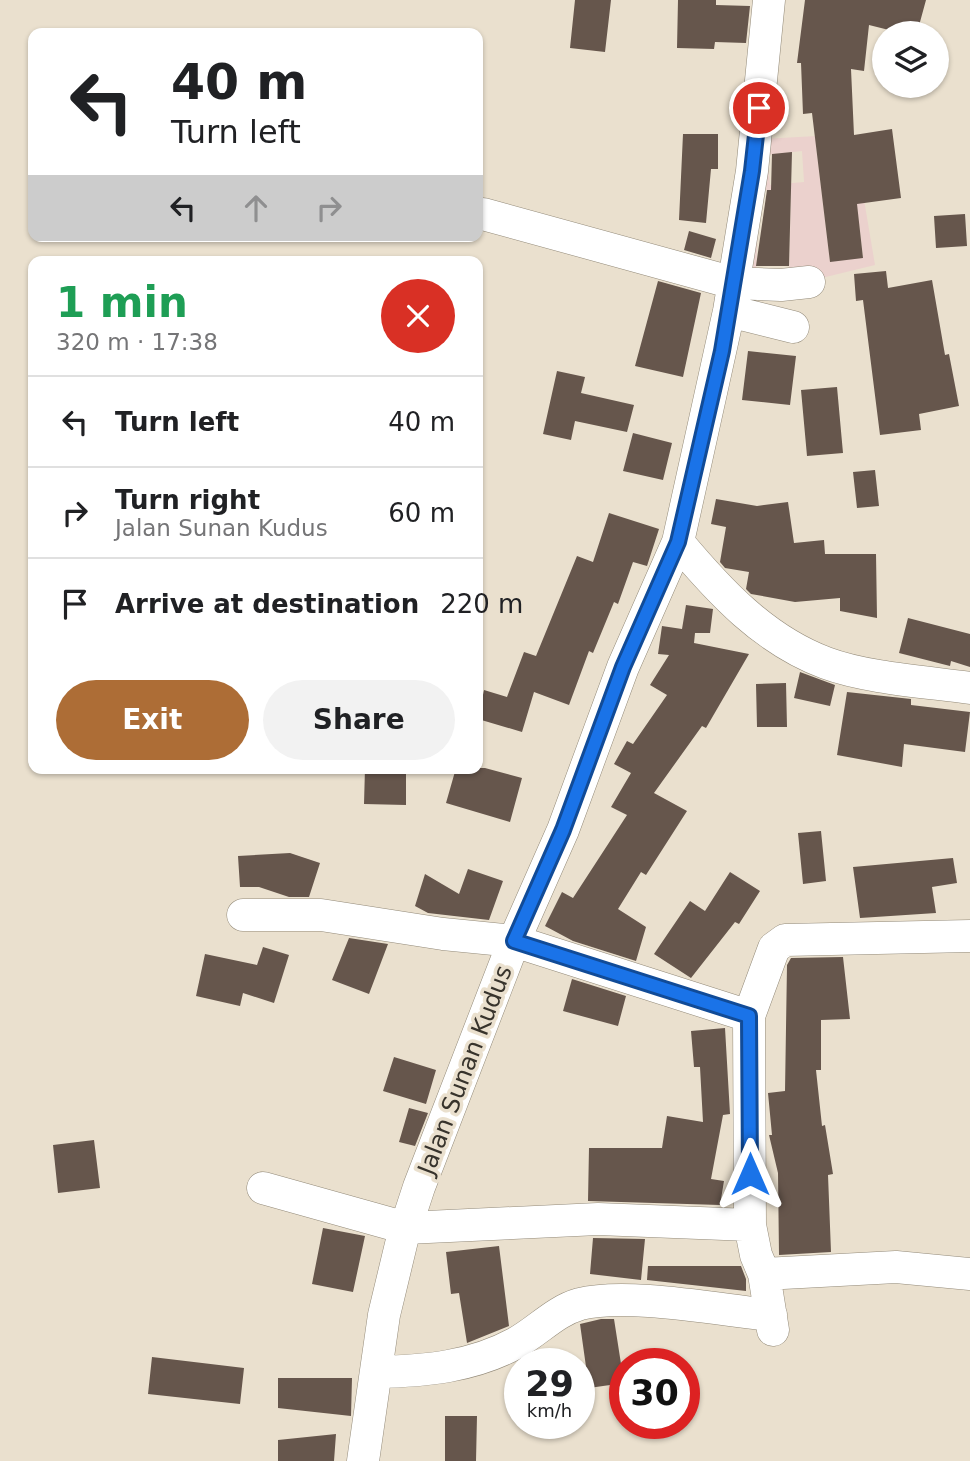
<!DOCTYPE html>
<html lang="en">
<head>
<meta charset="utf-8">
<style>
  body { margin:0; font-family:"DejaVu Sans",sans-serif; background:#f2f2f2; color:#202124; height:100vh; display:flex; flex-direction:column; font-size:26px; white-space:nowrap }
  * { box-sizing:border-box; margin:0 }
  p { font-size:23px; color:#757577 }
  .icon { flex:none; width:38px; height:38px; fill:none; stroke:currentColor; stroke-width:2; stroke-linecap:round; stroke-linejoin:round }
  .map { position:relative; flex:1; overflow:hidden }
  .side { position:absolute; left:28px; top:256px; width:455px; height:518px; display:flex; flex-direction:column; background:#fff; border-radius:14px; box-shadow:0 2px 5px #0004 }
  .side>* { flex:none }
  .guide { position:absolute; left:28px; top:28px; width:455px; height:214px; border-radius:14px; box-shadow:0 2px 5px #0004; background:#fff; color:#202124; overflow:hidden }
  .buttons { position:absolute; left:872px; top:21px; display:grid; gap:14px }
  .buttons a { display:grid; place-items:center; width:77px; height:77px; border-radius:50%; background:#fff; box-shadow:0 2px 5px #0004; font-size:35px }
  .speed { position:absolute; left:504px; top:1348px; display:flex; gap:14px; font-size:35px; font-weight:700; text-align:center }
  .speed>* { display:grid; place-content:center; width:91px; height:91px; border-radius:50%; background:#fff; box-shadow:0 2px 5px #0004; line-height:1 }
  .speed small { font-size:18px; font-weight:400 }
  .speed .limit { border:10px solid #d22; background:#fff; color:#111 }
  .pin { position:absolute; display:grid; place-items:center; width:60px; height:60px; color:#fff; margin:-30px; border:4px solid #fff; border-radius:50%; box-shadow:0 2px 7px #0007 }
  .me { position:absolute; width:77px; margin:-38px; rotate:0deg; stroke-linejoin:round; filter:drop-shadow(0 0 5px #0008) }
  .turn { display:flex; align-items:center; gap:24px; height:147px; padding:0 28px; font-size:32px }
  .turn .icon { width:91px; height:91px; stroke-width:2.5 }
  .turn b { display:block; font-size:49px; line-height:60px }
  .lanes { display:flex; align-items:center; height:66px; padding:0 28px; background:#0003; justify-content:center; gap:35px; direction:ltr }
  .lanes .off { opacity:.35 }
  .round { display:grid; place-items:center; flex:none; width:74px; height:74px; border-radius:37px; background:#f2f2f2 }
  .summary { display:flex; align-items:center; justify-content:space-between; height:119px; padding:0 28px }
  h1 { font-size:42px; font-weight:800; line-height:52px; color:#1e9e55 }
  .action { display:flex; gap:14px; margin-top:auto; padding:14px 28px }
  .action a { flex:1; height:80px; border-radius:42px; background:#ad6d36; color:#fff; font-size:28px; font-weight:800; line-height:80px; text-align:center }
  .action a+a { background:#f2f2f2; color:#202124 }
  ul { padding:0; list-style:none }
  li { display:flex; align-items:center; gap:21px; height:91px; padding:0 28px; border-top:2px solid #e0e0e0 }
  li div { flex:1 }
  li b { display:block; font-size:26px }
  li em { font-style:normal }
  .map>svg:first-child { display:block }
  .education { fill:#ebd1cd; fill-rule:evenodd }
  .building { fill:#66564c }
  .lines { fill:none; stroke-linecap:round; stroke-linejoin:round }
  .minor-casing { stroke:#938a79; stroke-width:33 }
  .minor { stroke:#fff; stroke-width:32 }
  .route-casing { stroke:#114b97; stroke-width:18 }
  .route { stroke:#1a73e8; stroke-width:12 }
  .labels { text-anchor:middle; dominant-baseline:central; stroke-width:7; stroke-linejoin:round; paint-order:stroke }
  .street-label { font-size:24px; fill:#37332c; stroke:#eae0ce }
</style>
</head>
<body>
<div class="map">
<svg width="970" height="1461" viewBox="0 0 970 1461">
  <rect width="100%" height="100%" fill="#eae0ce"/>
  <path class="education" d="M 853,134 L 875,265 L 744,297 L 761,139 ZM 849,142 L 863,257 L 830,261 L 816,146 ZM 802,151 L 804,182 L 770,185 L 767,155 ZM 759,190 L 791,191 L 789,278 L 756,278 Z"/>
  <path class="building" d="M 575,0 L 611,0 L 605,52 L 570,48 Z
    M 678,0 L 716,0 L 716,5 L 750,6 L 746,43 L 715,42 L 714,49 L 677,48 Z
    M 805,0 L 926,0 L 917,33 L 901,33 L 869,25 L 864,71 L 851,69 L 854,135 L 892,129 L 901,198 L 857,204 L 863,258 L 830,262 L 812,113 L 803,114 L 801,63 L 797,63 Z
    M 683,134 L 718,134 L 718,169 L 711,169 L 706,223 L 679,220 Z
    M 792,152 L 789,266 L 756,266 L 767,190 L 771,190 L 772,154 Z
    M 965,214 L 967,246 L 936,248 L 934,216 Z
    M 689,231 L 716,239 L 711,258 L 684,250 Z
    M 886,271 L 888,288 L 932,280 L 945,355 L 949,354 L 959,406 L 919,414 L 921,430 L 880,435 L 863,300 L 856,301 L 854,274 Z
    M 658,281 L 701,293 L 683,377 L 635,366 Z
    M 748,351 L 796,356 L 790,405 L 742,400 Z
    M 557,371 L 585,377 L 581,393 L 634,405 L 627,432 L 575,421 L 571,440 L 543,434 Z
    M 837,387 L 843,453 L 807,456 L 801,390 Z
    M 633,433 L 672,443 L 663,480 L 623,471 Z
    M 875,470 L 879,506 L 857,508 L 853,472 Z
    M 716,499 L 757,506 L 788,502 L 794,543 L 824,540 L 825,554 L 876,554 L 877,618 L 840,611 L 840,598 L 795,602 L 751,594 L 746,589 L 749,572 L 725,568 L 720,562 L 726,527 L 711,524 Z
    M 609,513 L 659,529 L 647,566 L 633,562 L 618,604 L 614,602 L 593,653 L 589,651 L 569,705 L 534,692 L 522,732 L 478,719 L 484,690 L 507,697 L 524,652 L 536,656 L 577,556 L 593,562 Z
    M 686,605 L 713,609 L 710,633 L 695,633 L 694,643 L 749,654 L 706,728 L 702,726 L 654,793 L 687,811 L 646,875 L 641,872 L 618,909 L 646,927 L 636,961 L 573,941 L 545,926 L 562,892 L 573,898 L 627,815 L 611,807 L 631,773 L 614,764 L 627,741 L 633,744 L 667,695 L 650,685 L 669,655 L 658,654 L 662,626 L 682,629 Z
    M 908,618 L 970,634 L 970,667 L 951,661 L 950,666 L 899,653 Z
    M 800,672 L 835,685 L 830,706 L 794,698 Z
    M 786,683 L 787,727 L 757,727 L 756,684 Z
    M 847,692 L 911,699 L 911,705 L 970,712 L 965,752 L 904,744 L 902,767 L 837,755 Z
    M 365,768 L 406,768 L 406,805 L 364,804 Z
    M 456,768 L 485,768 L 522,778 L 510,822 L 446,803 Z
    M 821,831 L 826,881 L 803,884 L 798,833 Z
    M 290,853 L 320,863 L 309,897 L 289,897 L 259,887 L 240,887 L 238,856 Z
    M 953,858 L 957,883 L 932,887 L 936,913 L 860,918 L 853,867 Z
    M 468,869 L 503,881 L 489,920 L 428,913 L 415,906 L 425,874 L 459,894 Z
    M 730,872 L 760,891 L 739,924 L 735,922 L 691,978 L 654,954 L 690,901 L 705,911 Z
    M 349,938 L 388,944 L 369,994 L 332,980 Z
    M 263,947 L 289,955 L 274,1003 L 243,993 L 240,1006 L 196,996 L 205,954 L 257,965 Z
    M 843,957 L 850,1019 L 821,1020 L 821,1070 L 816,1070 L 822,1126 L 825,1125 L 833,1174 L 828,1175 L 831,1252 L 779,1255 L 778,1173 L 769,1135 L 772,1135 L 768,1093 L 785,1091 L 787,965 L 791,958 Z
    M 572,979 L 626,996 L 618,1026 L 563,1011 Z
    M 725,1028 L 730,1114 L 723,1115 L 711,1179 L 724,1181 L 720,1205 L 588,1201 L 589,1148 L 662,1148 L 667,1116 L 703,1122 L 700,1067 L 694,1067 L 691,1031 Z
    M 394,1057 L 436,1070 L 426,1104 L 383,1091 Z
    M 409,1108 L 428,1113 L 415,1146 L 399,1142 Z
    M 94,1140 L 100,1188 L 58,1193 L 53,1145 Z
    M 323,1228 L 365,1236 L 353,1292 L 312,1284 Z
    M 593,1238 L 645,1239 L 641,1280 L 590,1274 Z
    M 499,1246 L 509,1326 L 467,1343 L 459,1293 L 451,1294 L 446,1252 Z
    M 648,1266 L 741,1266 L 746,1279 L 746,1291 L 647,1280 Z
    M 601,1319 L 614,1319 L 624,1383 L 589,1388 L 580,1324 Z
    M 152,1357 L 244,1368 L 240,1404 L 148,1394 Z
    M 278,1378 L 352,1378 L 351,1416 L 278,1408 Z
    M 445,1416 L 477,1416 L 476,1461 L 445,1461 Z
    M 336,1434 L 334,1461 L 278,1461 L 278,1440 Z"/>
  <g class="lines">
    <defs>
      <path id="minor" d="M 483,214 L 734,283 L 781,285 L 809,282
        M 729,311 L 793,327
        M 678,542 C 719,591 764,640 826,663 C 866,678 927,682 970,688
        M 243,915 L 321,915 L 443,934 L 514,941 L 749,1016 L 750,1225 L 756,1255 L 764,1274 L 773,1330
        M 749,1016 L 774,948 L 785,940 L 970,936
        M 263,1188 L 406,1228 L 598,1219 L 750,1225
        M 764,1274 L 896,1267 L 970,1274
        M 377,1372 C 425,1371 472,1367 516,1343 C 538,1331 555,1311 580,1304 C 627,1292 720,1310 771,1315
        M 363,1461 L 384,1315 L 403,1236 L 419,1187 L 514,941 L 563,830 L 623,667 L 678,542 L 729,311 L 752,171 L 769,0"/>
    </defs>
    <use href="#minor" class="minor-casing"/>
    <use href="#minor" class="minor"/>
  </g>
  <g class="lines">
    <defs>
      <path id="route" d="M 750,1174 L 749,1016 L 514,941 L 563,830 L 623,667 L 678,542 L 722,351 L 752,171 L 759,108"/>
    </defs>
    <use href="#route" class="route-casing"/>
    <use href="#route" class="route"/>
  </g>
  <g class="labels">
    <g class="street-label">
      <text transform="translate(465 1070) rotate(-69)">Jalan Sunan Kudus</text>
    </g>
  </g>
</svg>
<div class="buttons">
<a><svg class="icon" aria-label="layers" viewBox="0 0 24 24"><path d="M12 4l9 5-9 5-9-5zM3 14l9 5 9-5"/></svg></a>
</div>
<div class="speed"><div>29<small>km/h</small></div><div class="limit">30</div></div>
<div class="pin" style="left:759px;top:108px;background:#d93025"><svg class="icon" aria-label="arrive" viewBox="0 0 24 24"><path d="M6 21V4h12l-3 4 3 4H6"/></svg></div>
<svg class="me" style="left:750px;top:1174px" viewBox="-20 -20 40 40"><path d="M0-17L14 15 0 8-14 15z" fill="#1a73e8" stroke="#fff" stroke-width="4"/></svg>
<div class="guide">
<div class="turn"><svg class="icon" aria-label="left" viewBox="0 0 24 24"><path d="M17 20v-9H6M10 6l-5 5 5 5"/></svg><div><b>40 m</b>Turn left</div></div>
<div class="lanes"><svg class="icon" aria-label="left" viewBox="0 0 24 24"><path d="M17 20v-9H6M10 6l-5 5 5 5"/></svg><svg class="icon off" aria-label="ahead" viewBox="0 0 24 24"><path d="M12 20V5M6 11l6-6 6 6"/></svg><svg class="icon off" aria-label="right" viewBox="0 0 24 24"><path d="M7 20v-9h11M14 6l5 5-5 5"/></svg></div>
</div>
<section class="side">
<div class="summary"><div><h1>1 min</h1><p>320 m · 17:38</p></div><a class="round" style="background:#d93025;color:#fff"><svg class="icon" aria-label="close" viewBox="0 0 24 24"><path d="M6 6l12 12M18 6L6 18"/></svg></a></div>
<ul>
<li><svg class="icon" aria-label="left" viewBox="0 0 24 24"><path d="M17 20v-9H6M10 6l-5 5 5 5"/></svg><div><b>Turn left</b></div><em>40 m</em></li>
<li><svg class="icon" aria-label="right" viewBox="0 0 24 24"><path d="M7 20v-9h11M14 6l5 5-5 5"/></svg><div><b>Turn right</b><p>Jalan Sunan Kudus</p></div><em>60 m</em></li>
<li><svg class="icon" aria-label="arrive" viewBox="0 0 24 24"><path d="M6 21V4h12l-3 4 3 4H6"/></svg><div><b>Arrive at destination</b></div><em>220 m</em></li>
</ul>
<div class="action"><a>Exit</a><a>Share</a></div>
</section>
</div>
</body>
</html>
